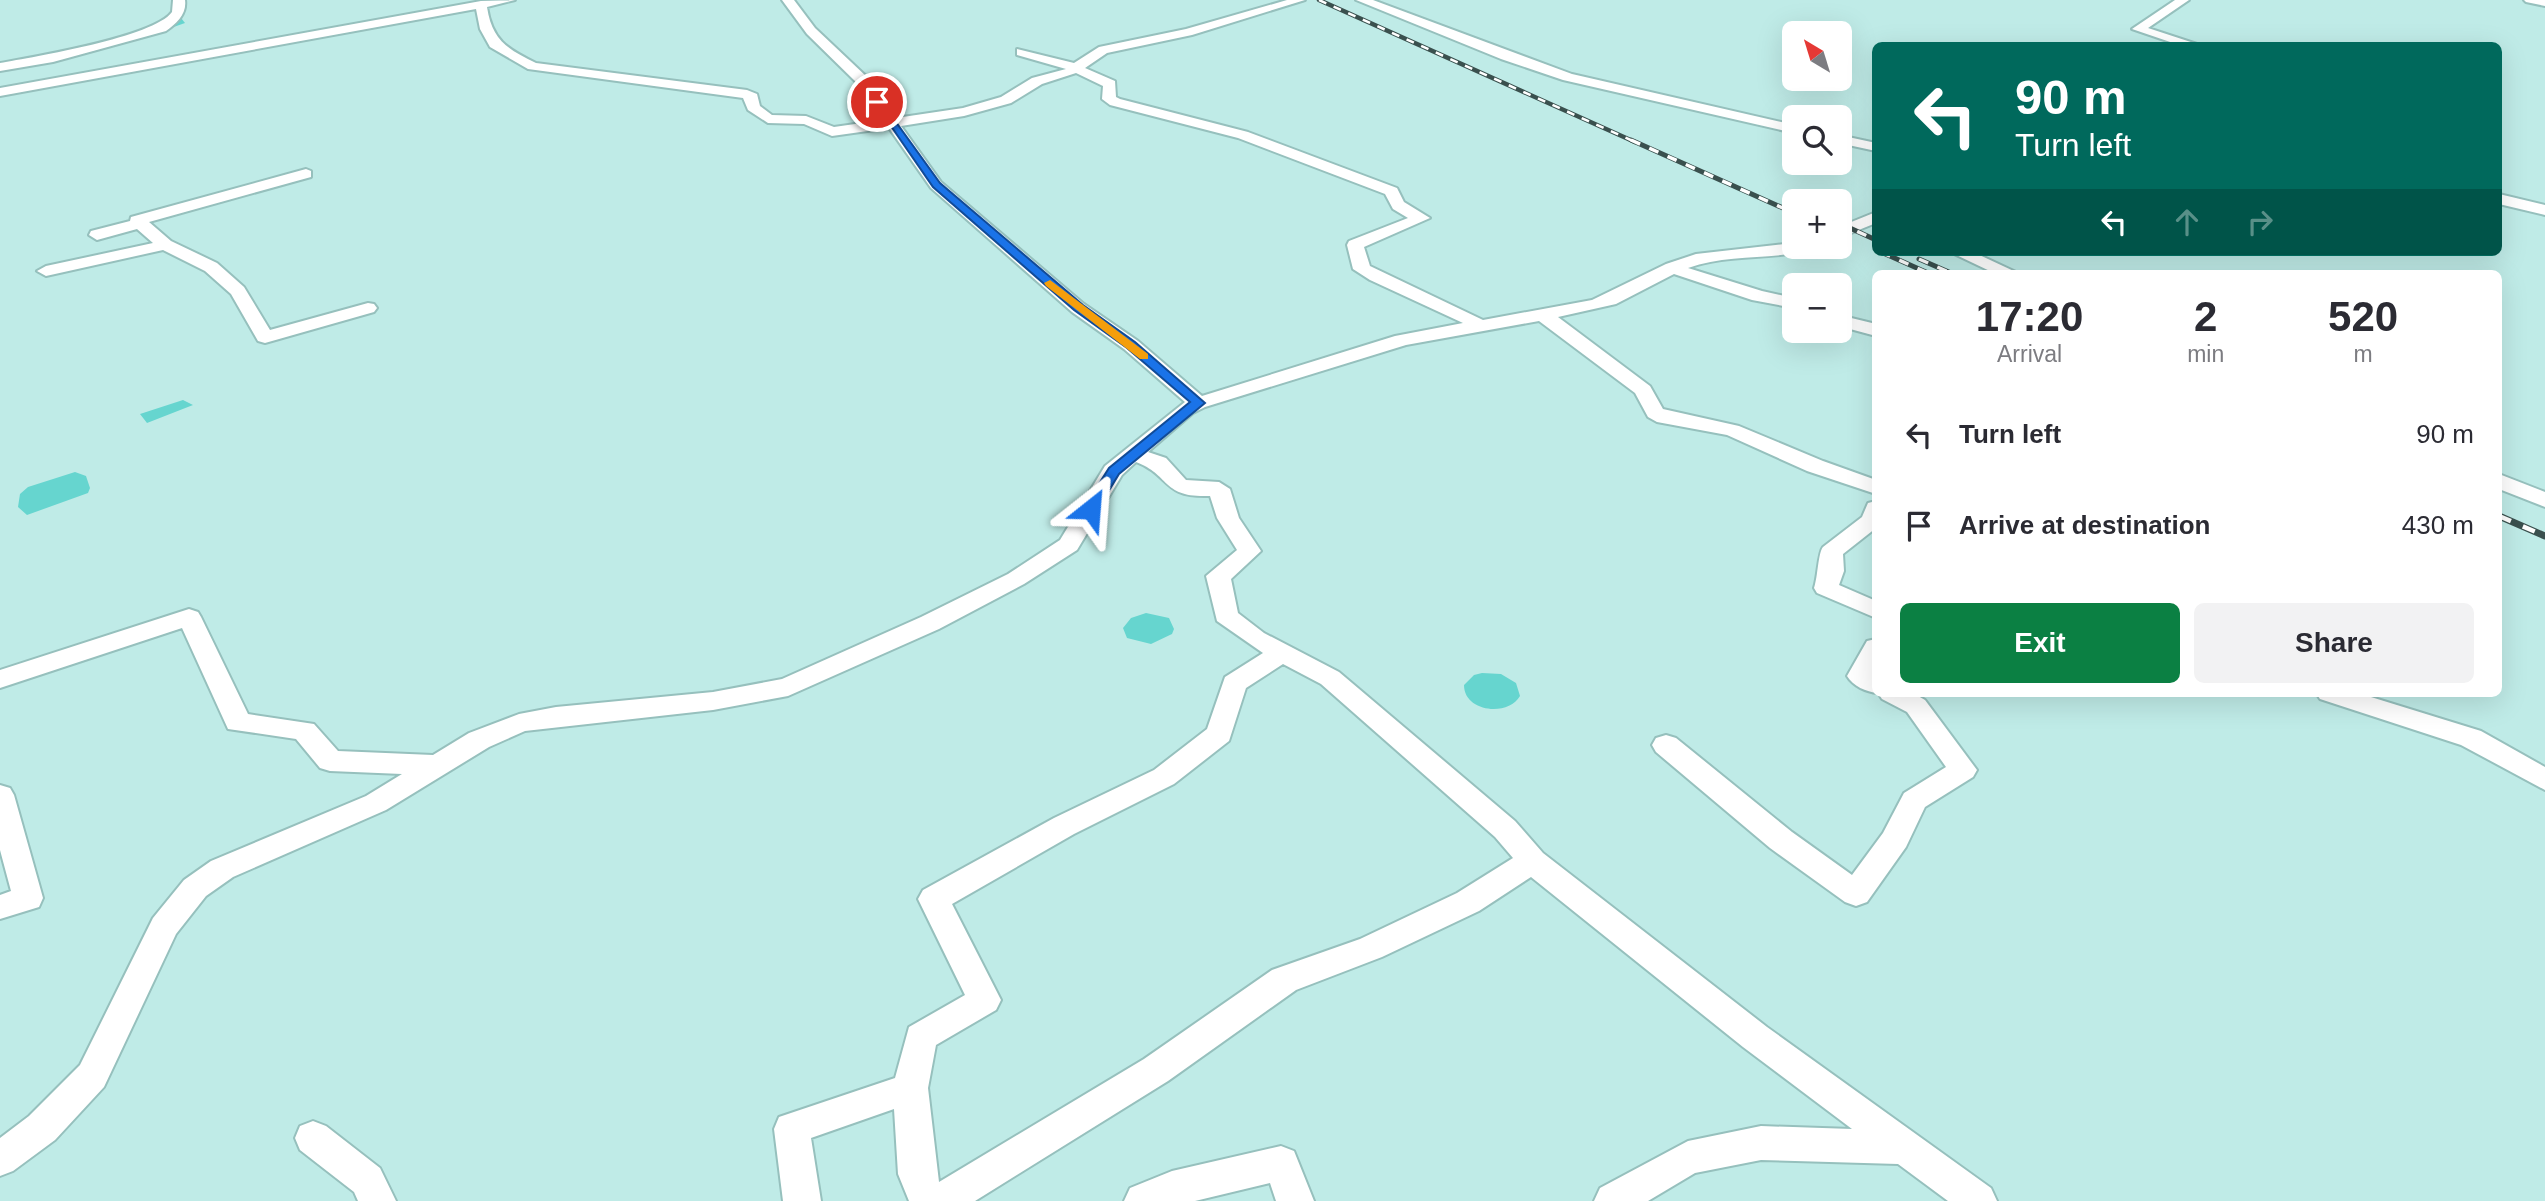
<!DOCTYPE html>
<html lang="en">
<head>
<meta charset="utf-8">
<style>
  body { margin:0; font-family:Arial,sans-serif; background:#f2f2f3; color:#2b2b33; height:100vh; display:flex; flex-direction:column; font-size:26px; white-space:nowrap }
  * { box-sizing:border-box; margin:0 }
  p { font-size:23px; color:#7c7c81 }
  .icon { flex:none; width:38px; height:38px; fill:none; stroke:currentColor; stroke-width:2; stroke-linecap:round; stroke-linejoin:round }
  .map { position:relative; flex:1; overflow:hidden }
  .side { position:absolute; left:1872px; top:270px; width:630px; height:427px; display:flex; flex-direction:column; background:#fff; border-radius:10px; box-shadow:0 7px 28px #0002 }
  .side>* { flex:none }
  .guide { position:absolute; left:1872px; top:42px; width:630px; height:214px; border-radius:10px; box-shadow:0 7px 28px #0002; background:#00695c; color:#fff; overflow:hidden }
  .needle { width:46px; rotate:322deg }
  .tools { position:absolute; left:1782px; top:21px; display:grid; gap:14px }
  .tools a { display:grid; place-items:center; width:70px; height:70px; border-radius:10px; background:#fff; box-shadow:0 7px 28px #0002; font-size:35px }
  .pin { position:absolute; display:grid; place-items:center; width:60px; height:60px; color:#fff; margin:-30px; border:4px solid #fff; border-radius:50%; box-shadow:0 2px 7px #0007 }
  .me { position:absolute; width:77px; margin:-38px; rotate:28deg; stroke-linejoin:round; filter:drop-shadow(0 0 5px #0008) }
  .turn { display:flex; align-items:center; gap:24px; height:147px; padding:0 28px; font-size:32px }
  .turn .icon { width:91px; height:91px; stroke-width:2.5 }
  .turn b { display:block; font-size:49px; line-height:60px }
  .lanes { display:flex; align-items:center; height:66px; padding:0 28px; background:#0003; justify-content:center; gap:35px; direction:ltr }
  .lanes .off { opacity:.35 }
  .eta { display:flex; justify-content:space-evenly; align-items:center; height:119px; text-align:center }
  .eta b { font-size:42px; font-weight:700; line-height:49px }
  .cta { display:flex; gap:14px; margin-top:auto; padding:14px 28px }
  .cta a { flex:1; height:80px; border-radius:10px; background:#0b8043; color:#fff; font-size:28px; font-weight:700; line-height:80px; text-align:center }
  .cta a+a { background:#f2f2f3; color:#2b2b33 }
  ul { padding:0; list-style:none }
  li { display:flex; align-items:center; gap:21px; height:91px; padding:0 28px }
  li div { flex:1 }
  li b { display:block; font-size:26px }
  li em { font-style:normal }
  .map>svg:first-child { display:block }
  .water { fill:#66d5cf }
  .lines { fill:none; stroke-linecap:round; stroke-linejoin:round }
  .canal { fill:#66d5cf; fill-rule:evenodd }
  .minor-casing { stroke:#96c0bd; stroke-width:4 }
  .minor { fill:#fff; fill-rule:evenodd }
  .rail-far2-casing { stroke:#3a504e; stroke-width:4.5 }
  .rail-far1-casing { stroke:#3a504e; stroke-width:5 }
  .rail-casing { stroke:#3a504e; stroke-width:7 }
  .rail-far2 { stroke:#fff; stroke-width:2.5; stroke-dasharray:8; stroke-linecap:butt }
  .rail-far1 { stroke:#fff; stroke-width:3.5; stroke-dasharray:10; stroke-linecap:butt }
  .rail { stroke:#fff; stroke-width:4.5; stroke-dasharray:13; stroke-linecap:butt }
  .route { fill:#1a73e8; stroke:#114b97; stroke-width:2 }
  .slow { fill:#f59e0b }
</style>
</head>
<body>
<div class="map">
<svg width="2545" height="1201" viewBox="0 0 2545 1201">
  <rect width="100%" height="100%" fill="#bfebe7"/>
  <path class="water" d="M 183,400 L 193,405 L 147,423 L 140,414 Z
    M 75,472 L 86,476 L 90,488 L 88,493 L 27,515 L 18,507 L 20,494 L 28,487 Z
    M 1146,613 L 1169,618 L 1174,629 L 1172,634 L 1151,644 L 1127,638 L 1123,628 L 1131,618 Z
    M 1482,673 L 1501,674 L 1516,683 L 1520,696 C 1508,717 1464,712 1464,685 L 1474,675 Z"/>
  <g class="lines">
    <path class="canal" d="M 181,18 L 185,23 L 148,36 L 143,33 Z"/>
    <defs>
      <path id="minor" d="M 173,0 L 185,0 C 187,14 177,23 166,31 L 53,62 L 0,71 L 0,63 C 34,57 154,37 172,12 Z
        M 515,0 L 487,7 C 492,40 507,49 536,63 L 747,90 L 757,94 L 760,106 L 772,115 L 806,116 L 834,127 L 883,120 L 858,84 L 807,34 L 782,0 L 794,0 L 815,28 L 868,78 L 896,118 L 963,108 L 1001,97 L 1032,78 L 1066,69 L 1017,55 L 1017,49 L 1074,63 L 1099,47 L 1186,29 L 1287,0 L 1305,0 L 1192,35 L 1107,53 L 1085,68 L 1115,81 L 1116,97 L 1120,99 L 1248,132 L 1397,188 L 1404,202 L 1430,218 L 1364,247 L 1370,266 L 1483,320 L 1592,300 L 1666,264 L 1696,254 L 1794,243 L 1794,247 L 1808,247 L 1806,251 C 1767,260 1726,254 1688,268 L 1762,291 L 1794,298 L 1794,308 L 1752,300 L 1674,274 L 1616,304 L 1558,317 L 1650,386 L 1663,409 L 1739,426 L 1823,461 L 1876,480 L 1876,494 L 1807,471 L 1727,435 L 1657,422 L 1648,417 L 1635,393 L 1539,321 L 1406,345 L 1205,407 L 1193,413 L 1148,452 L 1166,458 L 1186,480 L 1219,482 L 1230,489 L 1239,518 L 1261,551 L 1231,579 L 1238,613 L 1264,633 L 1339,672 L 1515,821 L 1543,853 L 1767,1027 L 1991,1188 L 1997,1201 L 1948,1201 L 1898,1164 L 1761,1160 L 1695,1173 L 1648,1201 L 1594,1201 L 1600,1188 L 1688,1141 L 1761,1126 L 1852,1129 L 1743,1047 L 1531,877 L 1479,911 L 1382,957 L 1296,990 L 1168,1081 L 975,1201 L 909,1201 L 898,1174 L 894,1109 L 811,1138 L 821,1201 L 783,1201 L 774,1129 L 779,1117 L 895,1078 L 909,1027 L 965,995 L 918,899 L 923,890 L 1054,818 L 1154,770 L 1207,729 L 1225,677 L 1263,653 L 1217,621 L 1206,576 L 1237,550 L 1217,518 L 1210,496 C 1161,498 1171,475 1136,462 L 1122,475 L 1077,550 L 1024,584 L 939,629 L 788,696 L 713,710 L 525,731 L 489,747 L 386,810 L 233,877 L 206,896 L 176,934 L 104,1087 L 55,1140 L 13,1171 L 0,1176 L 0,1138 L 29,1116 L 80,1065 L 153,918 L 184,880 L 211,861 L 366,796 L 402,774 L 330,771 L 320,768 L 296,739 L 228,729 L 182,628 L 0,688 L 0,670 L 189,609 L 198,612 L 201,617 L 248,714 L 314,724 L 338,751 L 433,755 L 469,733 L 519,714 L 556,707 L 713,692 L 782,679 L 921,617 L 1008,574 L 1060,540 L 1105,466 L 1185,402 L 1124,349 L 1072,312 L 931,188 L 889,128 L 832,136 L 804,124 L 768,123 L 748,110 L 743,98 L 528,69 L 490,47 L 480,29 L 476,9 L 0,96 L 0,88 L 481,1 ZM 1076,73 L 1103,86 L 1102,99 L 1110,105 L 1238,138 L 1385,194 L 1393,209 L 1408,218 L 1349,241 L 1347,245 L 1353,269 L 1370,280 L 1463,323 L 1395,336 L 1202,396 L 1138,341 L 1084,304 L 941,182 L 901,126 L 964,116 L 1011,103 L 1042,84 ZM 1283,664 L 1321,684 L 1495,837 L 1513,858 L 1457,893 L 1360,939 L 1272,970 L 1144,1059 L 939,1182 L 928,1088 L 936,1045 L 996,1010 L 1001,1000 L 952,904 L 1074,834 L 1174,784 L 1229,741 L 1246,688 Z
        M 1356,0 L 1373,0 L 1572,74 L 1794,125 L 1794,133 L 1563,80 L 1501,59 Z
        M 2175,0 L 2189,0 L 2148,28 L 2203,46 L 2182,46 L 2132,29 Z
        M 2524,0 L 2545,0 L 2545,6 L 2526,2 Z
        M 1839,135 L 1876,143 L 1876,151 L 1839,143 Z
        M 306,169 L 311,171 L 311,177 L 149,222 L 171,241 L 217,263 L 244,287 L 270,330 L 368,303 L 374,304 L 377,308 L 374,312 L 265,343 L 258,341 L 231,294 L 205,271 L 163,250 L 46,276 L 37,271 L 46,266 L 153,243 L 137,229 L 97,240 L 89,235 L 91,231 L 130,221 L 131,217 Z
        M 2499,194 L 2545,205 L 2545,215 L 2499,204 Z
        M 1876,212 L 1876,223 L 1839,238 L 1839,227 Z
        M 1950,252 L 1973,252 L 2018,273 L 1994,273 Z
        M 1839,315 L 1876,324 L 1876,336 L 1839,326 Z
        M 2499,474 L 2545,492 L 2545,507 L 2499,489 Z
        M 1876,501 L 1876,528 L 1843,554 L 1844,571 L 1839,585 L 1876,601 L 1876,618 L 1817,593 L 1814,588 C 1818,576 1818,553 1823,547 L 1862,517 L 1868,503 Z
        M 1876,639 L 1876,693 L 1913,693 L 1925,700 L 1977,770 L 1973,777 L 1925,807 L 1906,847 L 1867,902 L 1856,906 L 1845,902 L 1770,848 L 1656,752 L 1652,745 L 1656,738 L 1666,735 L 1676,738 L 1792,832 L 1852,875 L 1883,833 L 1904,793 L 1946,767 L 1907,712 L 1882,699 L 1878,693 C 1866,692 1853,686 1847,676 L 1867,641 Z
        M 2316,693 L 2358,693 L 2481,731 L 2545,767 L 2545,790 L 2461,745 L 2320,699 Z
        M 0,785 L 10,788 L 14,795 L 43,898 L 39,907 L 0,919 L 0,895 L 11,891 L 0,850 Z
        M 313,1121 L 326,1126 L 380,1168 L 396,1201 L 358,1201 L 354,1192 L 300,1150 L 295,1138 L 300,1126 Z
        M 1281,1146 L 1294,1151 L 1314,1201 L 1276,1201 L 1270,1183 L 1195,1201 L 1124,1201 L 1130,1188 L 1172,1171 Z"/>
    </defs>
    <use href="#minor" class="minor-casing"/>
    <use href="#minor" class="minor"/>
    <defs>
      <path id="rail-far2" d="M 1319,0 L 1635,142"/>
      <path id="rail-far1" d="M 1631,140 L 1794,213
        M 1839,223 L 1876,240
        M 1881,252 L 1928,273
        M 1919,259 L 1951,273"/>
      <path id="rail" d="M 2499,516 L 2545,536"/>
    </defs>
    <use href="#rail-far2" class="rail-far2-casing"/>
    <use href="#rail-far1" class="rail-far1-casing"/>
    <use href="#rail" class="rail-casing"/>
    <use href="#rail-far2" class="rail-far2"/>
    <use href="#rail-far1" class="rail-far1"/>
    <use href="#rail" class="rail"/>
  </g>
  <path class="route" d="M 873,100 L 880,100 L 940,183 L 1083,305 L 1135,342 L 1205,403 L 1119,474 L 1096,512 L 1086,512 L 1083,509 L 1109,468 L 1190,402 L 1127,348 L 1074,310 L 933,187 Z"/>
  <path class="slow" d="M 1050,280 L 1148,354 L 1148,359 L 1140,359 L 1046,286 L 1044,283 Z"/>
</svg>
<div class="tools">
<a><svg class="needle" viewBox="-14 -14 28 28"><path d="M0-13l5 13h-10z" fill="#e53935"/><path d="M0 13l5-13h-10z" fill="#7c7c81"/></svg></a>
<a><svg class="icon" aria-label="search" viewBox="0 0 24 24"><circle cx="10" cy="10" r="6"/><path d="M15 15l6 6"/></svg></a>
<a>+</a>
<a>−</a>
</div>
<div class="pin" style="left:877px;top:102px;background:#d93025"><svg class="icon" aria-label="arrive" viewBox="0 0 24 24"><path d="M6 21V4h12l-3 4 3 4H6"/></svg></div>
<svg class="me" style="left:1091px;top:509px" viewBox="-20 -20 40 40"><path d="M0-17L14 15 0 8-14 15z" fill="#1a73e8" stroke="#fff" stroke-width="4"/></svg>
<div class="guide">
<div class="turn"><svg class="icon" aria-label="left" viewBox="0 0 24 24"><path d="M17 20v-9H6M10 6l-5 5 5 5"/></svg><div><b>90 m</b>Turn left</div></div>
<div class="lanes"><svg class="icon" aria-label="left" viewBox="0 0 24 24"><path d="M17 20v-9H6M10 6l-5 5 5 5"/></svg><svg class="icon off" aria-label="ahead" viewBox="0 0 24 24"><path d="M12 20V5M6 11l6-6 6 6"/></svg><svg class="icon off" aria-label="right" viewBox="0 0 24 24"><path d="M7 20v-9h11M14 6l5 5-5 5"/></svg></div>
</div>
<section class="side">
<div class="eta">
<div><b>17:20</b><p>Arrival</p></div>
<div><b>2</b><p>min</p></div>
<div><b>520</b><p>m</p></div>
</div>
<ul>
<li><svg class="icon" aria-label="left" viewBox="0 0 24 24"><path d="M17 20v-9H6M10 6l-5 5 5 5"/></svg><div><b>Turn left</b></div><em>90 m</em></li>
<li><svg class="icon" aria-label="arrive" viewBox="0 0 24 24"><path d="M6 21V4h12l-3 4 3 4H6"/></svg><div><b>Arrive at destination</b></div><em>430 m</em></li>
</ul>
<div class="cta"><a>Exit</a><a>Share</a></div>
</section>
</div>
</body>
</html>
